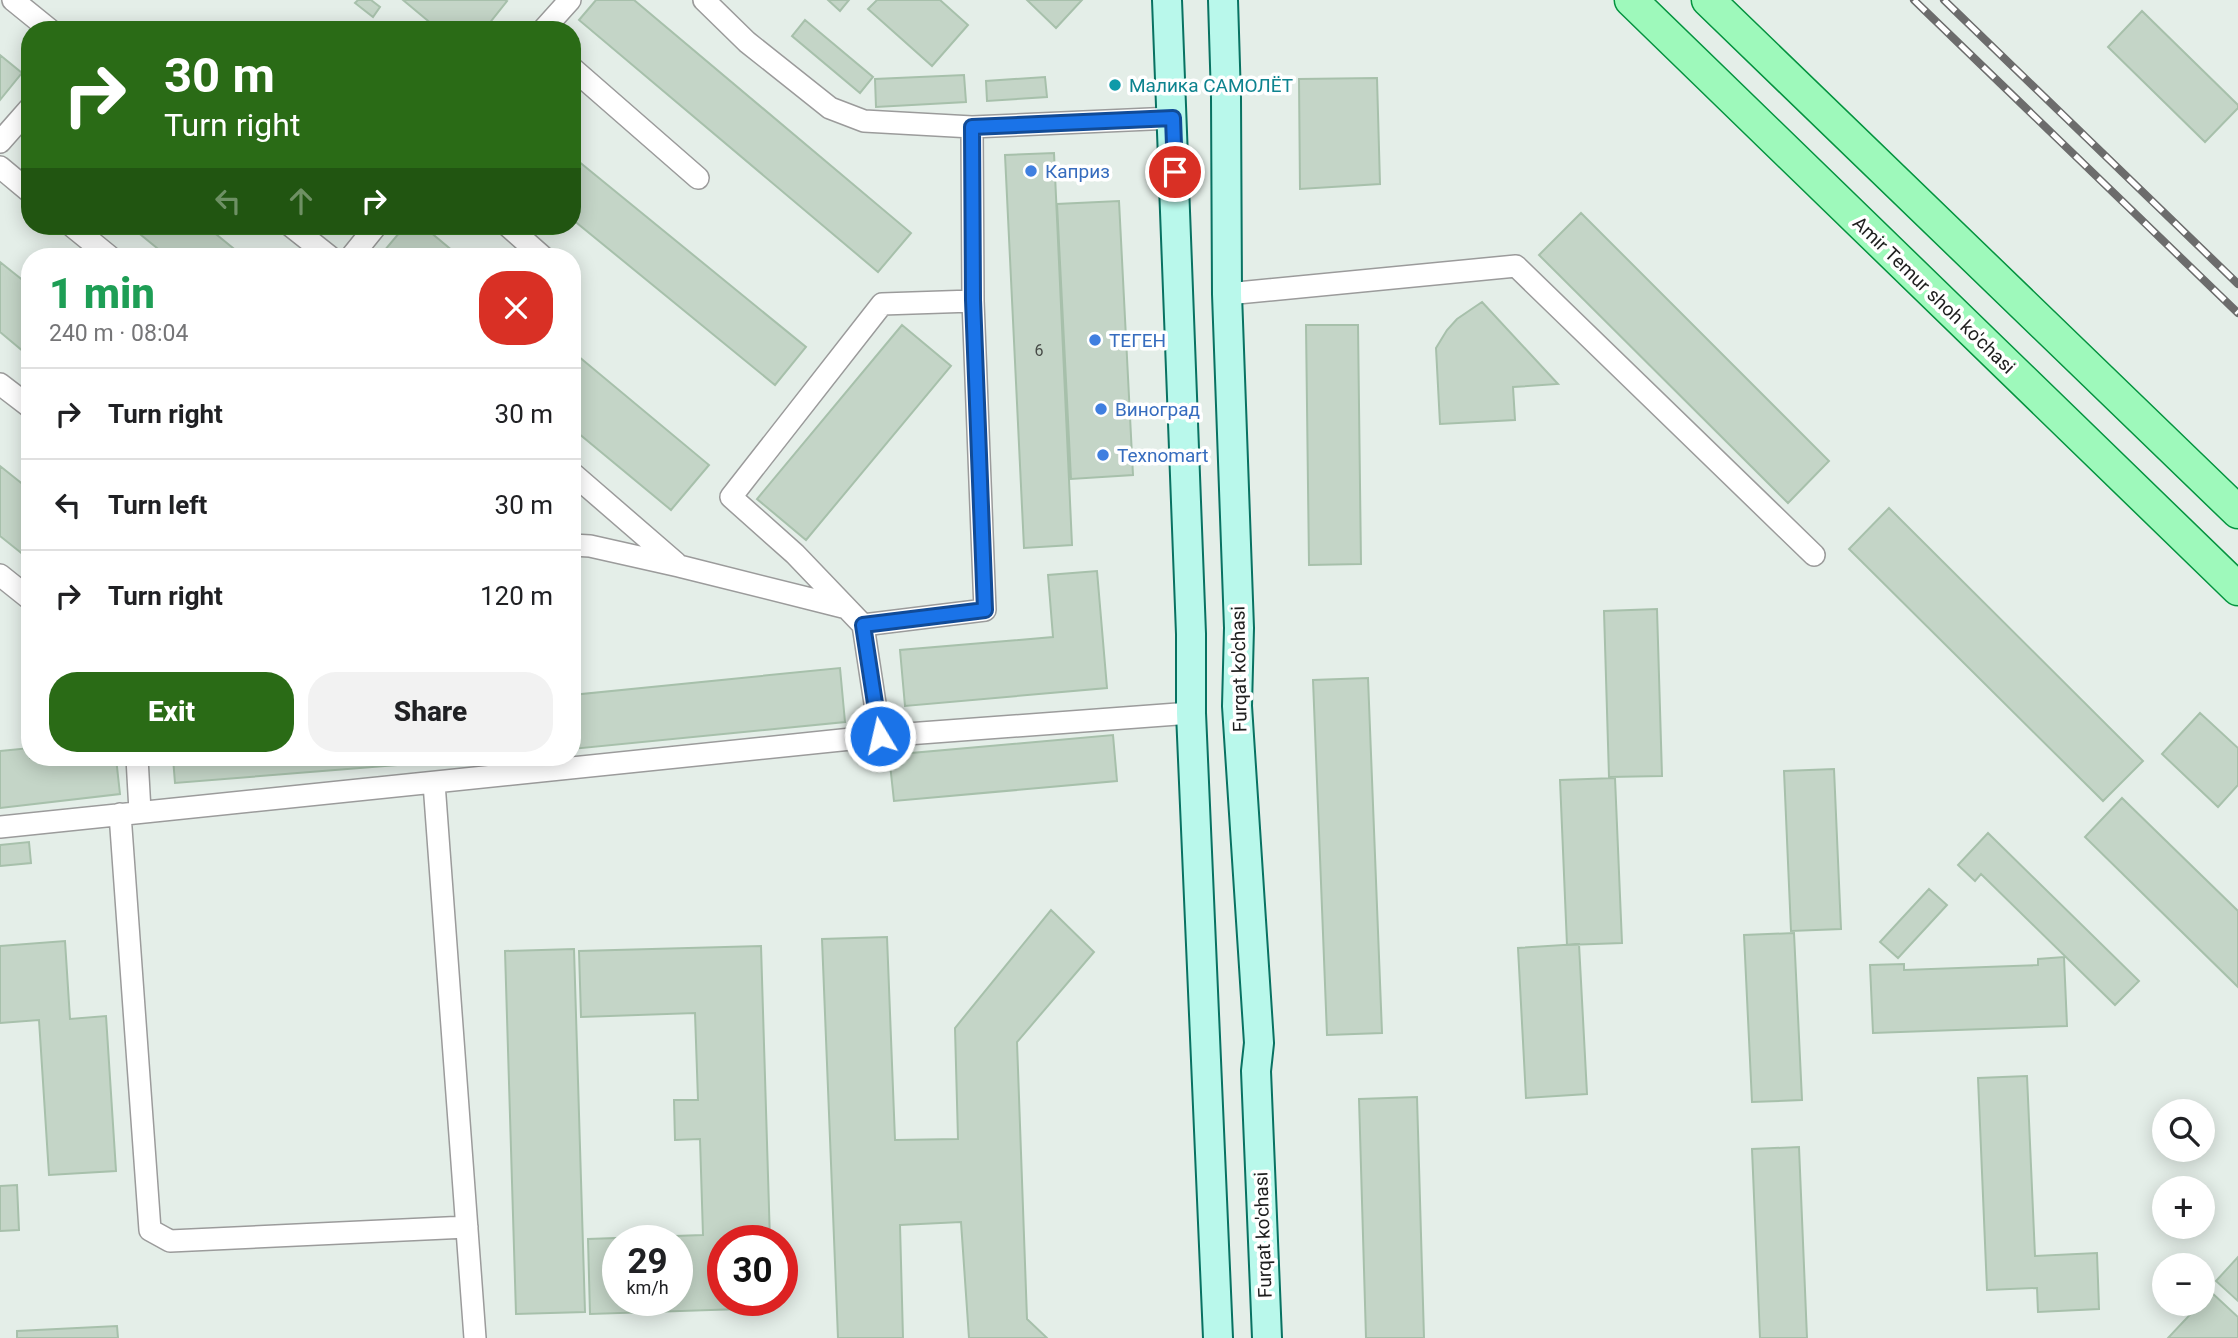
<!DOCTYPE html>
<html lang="en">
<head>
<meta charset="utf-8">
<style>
  body { margin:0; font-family:Roboto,sans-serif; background:#f2f2f2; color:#202124; height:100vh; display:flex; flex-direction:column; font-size:26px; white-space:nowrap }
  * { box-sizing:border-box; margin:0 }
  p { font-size:23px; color:#757577 }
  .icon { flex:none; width:38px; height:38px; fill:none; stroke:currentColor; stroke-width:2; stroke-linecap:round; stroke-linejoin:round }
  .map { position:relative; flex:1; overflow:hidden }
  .details { position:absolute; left:21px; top:248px; width:560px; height:518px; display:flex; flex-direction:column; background:#fff; border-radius:28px; box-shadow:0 4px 18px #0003 }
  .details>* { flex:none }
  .banner { position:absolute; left:21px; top:21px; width:560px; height:214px; border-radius:28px; box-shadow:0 4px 18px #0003; background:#2a6b16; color:#fff; overflow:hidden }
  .buttons { position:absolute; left:2152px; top:1099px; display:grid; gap:14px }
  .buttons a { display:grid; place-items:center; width:63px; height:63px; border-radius:50%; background:#fff; box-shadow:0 4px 18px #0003; font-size:35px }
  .speed { position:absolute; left:602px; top:1225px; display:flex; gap:14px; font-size:35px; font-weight:700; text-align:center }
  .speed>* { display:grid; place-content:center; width:91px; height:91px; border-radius:50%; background:#fff; box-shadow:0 4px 18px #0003; line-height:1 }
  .speed small { font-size:18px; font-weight:400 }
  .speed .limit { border:10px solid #d22; background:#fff; color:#111 }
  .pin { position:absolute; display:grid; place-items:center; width:60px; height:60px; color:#fff; margin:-30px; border:4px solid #fff; border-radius:50%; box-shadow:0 2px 7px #0007 }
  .me { position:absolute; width:77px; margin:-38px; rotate:351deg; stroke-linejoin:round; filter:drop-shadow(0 0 5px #0008) }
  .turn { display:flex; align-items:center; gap:24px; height:147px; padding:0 28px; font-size:32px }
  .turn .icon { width:91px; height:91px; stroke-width:2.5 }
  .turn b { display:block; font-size:49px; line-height:60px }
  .lanes { display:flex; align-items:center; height:66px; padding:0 28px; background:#0003; justify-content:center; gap:35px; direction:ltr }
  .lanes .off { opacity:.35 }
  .round { display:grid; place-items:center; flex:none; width:74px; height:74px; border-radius:28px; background:#f2f2f2 }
  .head { display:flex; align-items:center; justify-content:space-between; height:119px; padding:0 28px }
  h1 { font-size:42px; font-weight:800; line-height:52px; color:#1e9e55 }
  .primary-button { display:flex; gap:14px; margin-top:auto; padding:14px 28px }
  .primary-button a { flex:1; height:80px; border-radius:28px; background:#2a6b16; color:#fff; font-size:28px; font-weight:800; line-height:80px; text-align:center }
  .primary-button a+a { background:#f2f2f2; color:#202124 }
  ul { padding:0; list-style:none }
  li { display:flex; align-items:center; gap:21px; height:91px; padding:0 28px; border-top:2px solid #e0e0e0 }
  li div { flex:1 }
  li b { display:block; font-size:26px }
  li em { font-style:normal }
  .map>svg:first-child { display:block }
  .building { fill:#c4d5c7; stroke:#a7c0ab; stroke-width:2; fill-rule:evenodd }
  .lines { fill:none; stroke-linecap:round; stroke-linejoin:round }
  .street-casing { stroke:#9b9b9b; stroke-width:24 }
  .secondary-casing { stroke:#087262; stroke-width:32 }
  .primary-casing { stroke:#04933f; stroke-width:35 }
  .street { stroke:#fff; stroke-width:21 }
  .secondary { stroke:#b9f8eb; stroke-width:28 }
  .primary { stroke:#9ef9bb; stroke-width:32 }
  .rail-casing { stroke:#6c6c6c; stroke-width:8 }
  .rail { stroke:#fff; stroke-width:5; stroke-dasharray:16; stroke-linecap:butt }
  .route-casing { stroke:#114b97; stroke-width:18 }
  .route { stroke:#1a73e8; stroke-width:12 }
  .culture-dot { fill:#0f9aa8; stroke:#fff; stroke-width:2.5 }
  .shop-dot { fill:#3f7fe0; stroke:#fff; stroke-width:2.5 }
  .labels { text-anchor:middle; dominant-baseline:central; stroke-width:7; stroke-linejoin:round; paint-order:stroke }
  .number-label { font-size:16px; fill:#484c48 }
  .culture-label { font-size:19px; fill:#0d838f; stroke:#fff; text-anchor:start }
  .shop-label { font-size:19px; fill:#366cbe; stroke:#fff; text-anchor:start }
  .street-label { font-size:19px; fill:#1e1e1e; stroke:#fff }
</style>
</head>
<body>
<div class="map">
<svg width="2238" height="1338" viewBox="0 0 2238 1338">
  <rect width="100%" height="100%" fill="#e4eee8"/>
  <path class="building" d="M 358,0 L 371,0 L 380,7 L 373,17 L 355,3 Z
    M 403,0 L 505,0 L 507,1 L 484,30 L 439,30 Z
    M 596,0 L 634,0 L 911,233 L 878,272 L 579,20 Z
    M 828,0 L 849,0 L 840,11 Z
    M 877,0 L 940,0 L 968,25 L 932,66 L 868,9 Z
    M 1027,0 L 1082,0 L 1056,28 Z
    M 2142,11 L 2238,105 L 2238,108 L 2205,142 L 2108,47 Z
    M 805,20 L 873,77 L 860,93 L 792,36 Z
    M 0,55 L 22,73 L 0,100 Z
    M 964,75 L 966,102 L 876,107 L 875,79 Z
    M 1045,77 L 1047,97 L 987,101 L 986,81 Z
    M 1377,78 L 1380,184 L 1300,189 L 1299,79 Z
    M 1054,153 L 1072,545 L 1024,548 L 1005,155 Z
    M 572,156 L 806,347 L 775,385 L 572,219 Z
    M 1119,201 L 1133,475 L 1071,479 L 1057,204 Z
    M 1581,213 L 1829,461 L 1788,503 L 1539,255 Z
    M 130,226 L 206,226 L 244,257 L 168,257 Z
    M 405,226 L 423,226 L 460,257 L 379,257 Z
    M 0,262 L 30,286 L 30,357 L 0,332 Z
    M 1482,302 L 1558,384 L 1513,387 L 1515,420 L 1440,424 L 1436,348 L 1447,330 L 1457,319 Z
    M 902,325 L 951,366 L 806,540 L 757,499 Z
    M 1306,325 L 1358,325 L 1361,564 L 1309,565 Z
    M 572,351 L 709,465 L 671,510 L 572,428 Z
    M 0,466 L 30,490 L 30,560 L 0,536 Z
    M 1889,508 L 2143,761 L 2103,801 L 1849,549 Z
    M 1097,571 L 1107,688 L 905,706 L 900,650 L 1053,637 L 1048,575 Z
    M 1657,609 L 1662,776 L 1609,777 L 1604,611 Z
    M 840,668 L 845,722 L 572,749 L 572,695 Z
    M 1368,678 L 1382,1033 L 1327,1035 L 1313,680 Z
    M 2200,713 L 2238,748 L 2238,785 L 2218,807 L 2162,754 Z
    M 1113,735 L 1117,781 L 894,801 L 889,755 Z
    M 30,748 L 30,758 L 116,758 L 120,794 L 0,808 L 0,751 Z
    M 173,758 L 471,758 L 472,759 L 175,783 Z
    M 1834,769 L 1841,929 L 1791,931 L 1784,771 Z
    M 1615,778 L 1622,943 L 1567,945 L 1560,780 Z
    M 2122,798 L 2238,911 L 2238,987 L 2085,837 Z
    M 1988,833 L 2139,981 L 2115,1005 L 1981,874 L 1975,881 L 1958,865 Z
    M 29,842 L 31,863 L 0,866 L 0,845 Z
    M 1929,889 L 1947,905 L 1898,958 L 1880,942 Z
    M 1051,910 L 1094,952 L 1017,1042 L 1027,1319 L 1047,1338 L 969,1338 L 961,1222 L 900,1225 L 903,1338 L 838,1338 L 822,939 L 887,937 L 895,1140 L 958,1139 L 955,1028 Z
    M 1794,933 L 1802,1100 L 1752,1102 L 1744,935 Z
    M 65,941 L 70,1019 L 106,1016 L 116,1171 L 49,1175 L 39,1020 L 0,1023 L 0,946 Z
    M 1579,944 L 1587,1094 L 1526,1098 L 1518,948 Z
    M 761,946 L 770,1241 L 723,1241 L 723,1300 L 772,1300 L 772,1308 L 590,1314 L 588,1239 L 703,1235 L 700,1139 L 675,1140 L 674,1100 L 698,1100 L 695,1013 L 581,1017 L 579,951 ZM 618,1241 L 677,1241 L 677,1300 L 618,1300 Z
    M 574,949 L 585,1312 L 516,1314 L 505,951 Z
    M 2064,957 L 2067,1026 L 1873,1033 L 1870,965 L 1904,964 L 1904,970 L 2038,965 L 2038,959 Z
    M 2027,1076 L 2035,1256 L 2097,1253 L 2099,1309 L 2038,1312 L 2037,1288 L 1987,1290 L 1978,1078 Z
    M 1417,1097 L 1424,1338 L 1366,1338 L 1359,1099 Z
    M 1799,1147 L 1807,1338 L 1760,1338 L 1752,1149 Z
    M 17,1185 L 19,1230 L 0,1231 L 0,1186 Z
    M 2238,1257 L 2238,1301 L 2216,1281 Z
    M 2211,1292 L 2238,1317 L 2238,1338 L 2168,1338 L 2200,1304 L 2203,1304 L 2203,1300 Z
    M 117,1326 L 118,1338 L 17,1338 L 17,1331 Z"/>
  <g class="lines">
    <defs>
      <path id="street" d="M 13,0 L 50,30
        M 704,0 L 747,42 L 830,108 L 864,121 L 972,127 L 1173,118
        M 543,30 L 570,0
        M 572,68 L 698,178
        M 0,142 L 30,108
        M 0,167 L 30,192
        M 72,226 L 110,257
        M 291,226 L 330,257
        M 508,226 L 543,257
        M 351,257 L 376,226
        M 1227,294 L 1516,266 L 1814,555
        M 0,384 L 30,407
        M 572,473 L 676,563
        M 572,545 L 590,546 L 679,566 L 843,607
        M 0,575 L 30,599
        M 863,625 L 985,610 L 973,301 L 972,127
        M 880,736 L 863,625 L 795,554 L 731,497 L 882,304 L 973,301
        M 137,758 L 140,811
        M 434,783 L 475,1338
        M 120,814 L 150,1230 L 170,1241 L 467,1227
        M 0,827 L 880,736 L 1191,713"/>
      <path id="secondary" d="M 1167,0 L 1191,634 L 1191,713 L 1218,1338
        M 1223,0 L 1226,98 L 1227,294 L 1239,628 L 1237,706 L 1259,1043 L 1256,1071 L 1267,1338"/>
      <path id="primary" d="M 1631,0 L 2238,589
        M 1708,0 L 2238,512"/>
    </defs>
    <use href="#street" class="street-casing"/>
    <use href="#secondary" class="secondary-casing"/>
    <use href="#primary" class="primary-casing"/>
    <use href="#street" class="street"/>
    <use href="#secondary" class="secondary"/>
    <use href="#primary" class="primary"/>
    <defs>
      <path id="rail" d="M 1914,0 L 2238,313
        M 1944,0 L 2238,284"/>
    </defs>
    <use href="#rail" class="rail-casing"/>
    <use href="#rail" class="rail"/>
  </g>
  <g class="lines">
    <defs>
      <path id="route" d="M 880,736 L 863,625 L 985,610 L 973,300 L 972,127 L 1173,118 L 1175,172"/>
    </defs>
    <use href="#route" class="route-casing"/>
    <use href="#route" class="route"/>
  </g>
  <circle class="culture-dot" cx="1115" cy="85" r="7"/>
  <g class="shop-dot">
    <circle cx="1031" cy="171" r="7"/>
    <circle cx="1095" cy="340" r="7"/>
    <circle cx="1101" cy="409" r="7"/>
    <circle cx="1103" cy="455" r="7"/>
  </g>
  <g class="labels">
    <g class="number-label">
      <text x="1039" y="350">6</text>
    </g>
    <g class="culture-label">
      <text x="1129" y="85">Малика САМОЛЁТ</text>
    </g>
    <g class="shop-label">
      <text x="1045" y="171">Каприз</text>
      <text x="1109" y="340">ТЕГЕН</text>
      <text x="1115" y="409">Виноград</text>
      <text x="1117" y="455">Texnomart</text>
    </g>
    <g class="street-label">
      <text transform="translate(1934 295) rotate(44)">Amir Temur shoh ko'chasi</text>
      <text transform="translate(1239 669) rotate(-91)">Furqat ko'chasi</text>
      <text transform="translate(1263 1235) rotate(-92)">Furqat ko'chasi</text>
    </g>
  </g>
</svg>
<div class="buttons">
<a><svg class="icon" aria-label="search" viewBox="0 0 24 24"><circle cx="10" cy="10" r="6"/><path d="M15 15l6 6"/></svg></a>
<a>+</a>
<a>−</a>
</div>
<div class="speed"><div>29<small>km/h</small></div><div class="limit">30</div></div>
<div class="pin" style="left:1175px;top:172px;background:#d93025"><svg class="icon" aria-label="arrive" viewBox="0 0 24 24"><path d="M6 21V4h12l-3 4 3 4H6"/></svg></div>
<svg class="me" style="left:880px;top:736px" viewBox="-20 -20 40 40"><circle r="17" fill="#1a73e8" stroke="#fff" stroke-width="3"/><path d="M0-11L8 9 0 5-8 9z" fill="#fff"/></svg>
<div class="banner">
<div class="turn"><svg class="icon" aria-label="right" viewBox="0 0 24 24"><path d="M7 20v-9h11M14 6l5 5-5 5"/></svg><div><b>30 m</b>Turn right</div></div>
<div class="lanes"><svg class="icon off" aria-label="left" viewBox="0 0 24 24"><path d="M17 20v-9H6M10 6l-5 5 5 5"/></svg><svg class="icon off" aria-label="ahead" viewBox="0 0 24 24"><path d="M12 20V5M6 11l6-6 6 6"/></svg><svg class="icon" aria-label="right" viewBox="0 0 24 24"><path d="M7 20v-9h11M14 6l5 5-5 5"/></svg></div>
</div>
<section class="details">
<div class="head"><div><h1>1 min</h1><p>240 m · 08:04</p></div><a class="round" style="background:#d93025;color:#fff"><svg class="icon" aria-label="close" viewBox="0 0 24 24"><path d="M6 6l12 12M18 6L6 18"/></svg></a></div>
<ul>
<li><svg class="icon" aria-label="right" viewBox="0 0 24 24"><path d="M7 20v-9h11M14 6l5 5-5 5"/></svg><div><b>Turn right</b></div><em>30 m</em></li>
<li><svg class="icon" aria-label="left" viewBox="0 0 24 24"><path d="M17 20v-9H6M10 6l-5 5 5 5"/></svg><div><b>Turn left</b></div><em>30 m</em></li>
<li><svg class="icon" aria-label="right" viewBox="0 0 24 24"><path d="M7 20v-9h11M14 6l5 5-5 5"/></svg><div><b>Turn right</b></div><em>120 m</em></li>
</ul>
<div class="primary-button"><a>Exit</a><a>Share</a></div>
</section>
</div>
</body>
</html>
